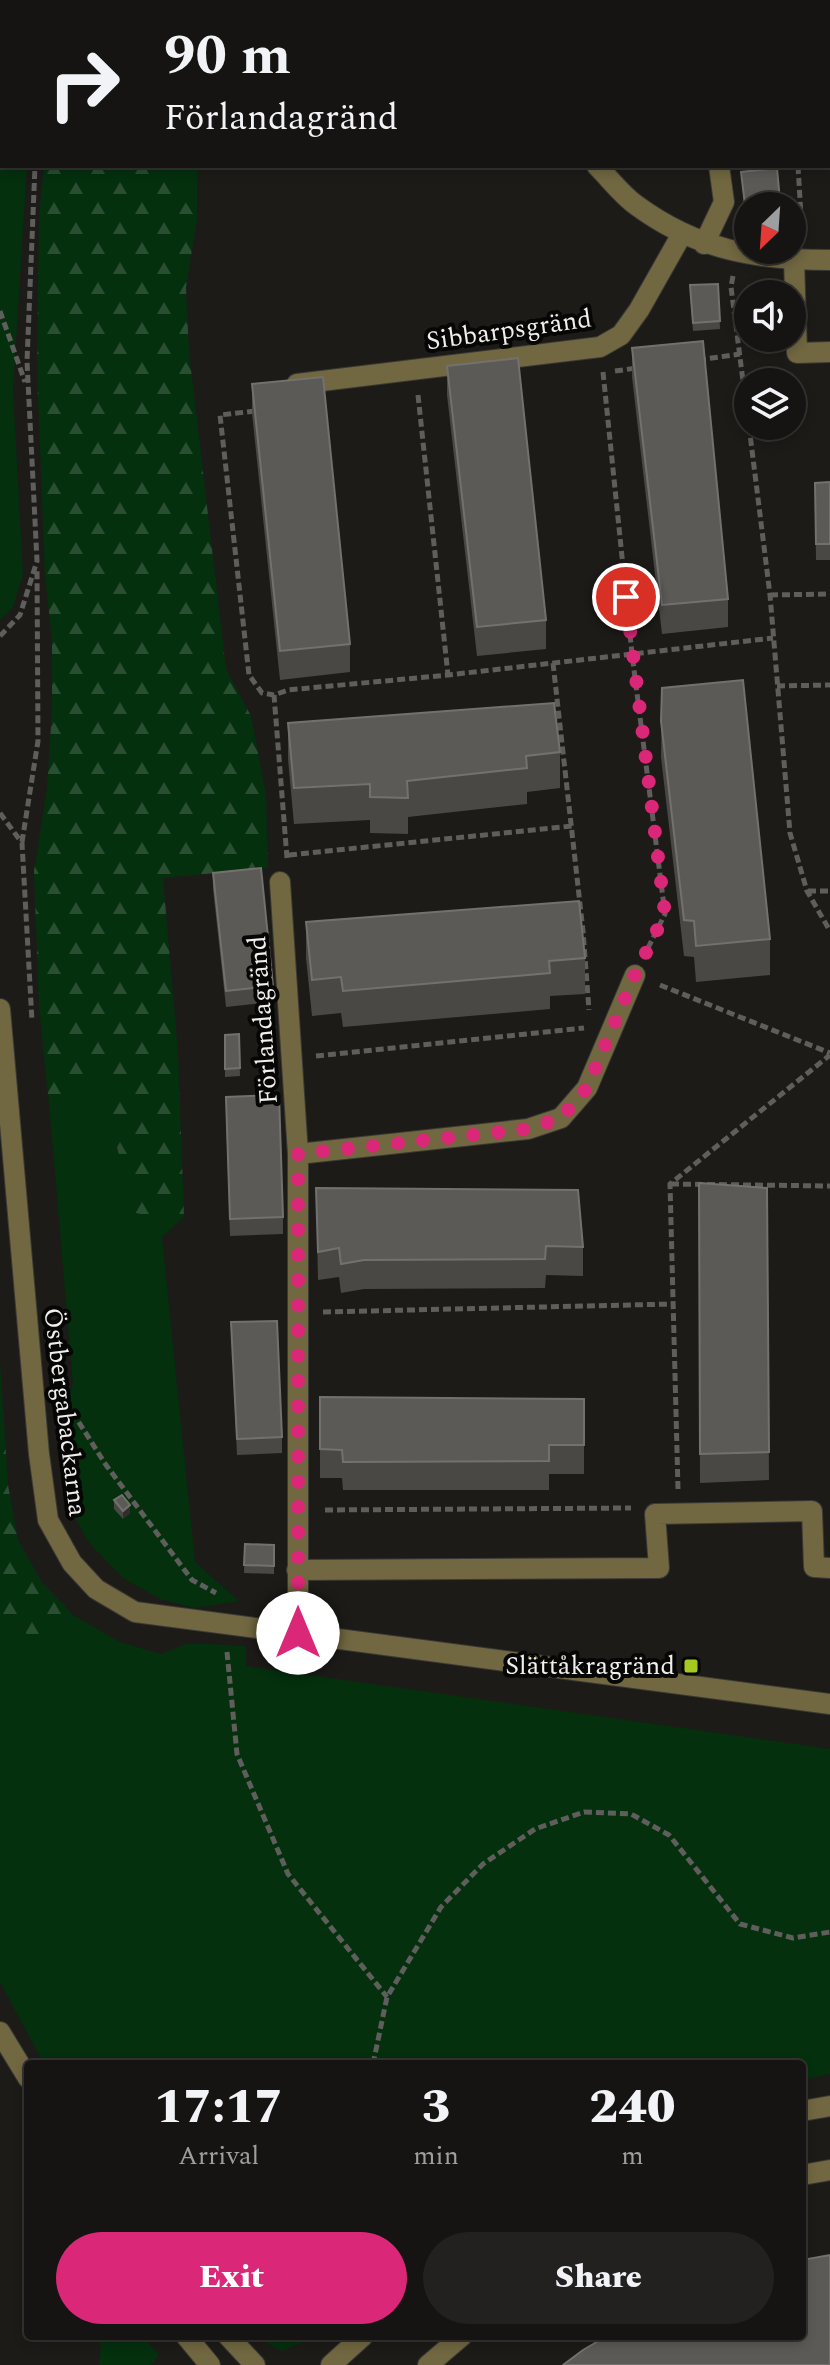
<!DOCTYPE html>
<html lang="en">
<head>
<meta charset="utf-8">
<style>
  body { margin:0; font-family:Spectral,serif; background:#222120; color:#f1f3f6; height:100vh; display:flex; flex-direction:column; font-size:30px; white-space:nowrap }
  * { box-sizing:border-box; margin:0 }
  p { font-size:26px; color:#9d9e9f }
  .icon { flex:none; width:44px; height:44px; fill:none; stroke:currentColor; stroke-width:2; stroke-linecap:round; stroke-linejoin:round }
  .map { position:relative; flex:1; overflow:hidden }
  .side { position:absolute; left:24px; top:2060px; width:782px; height:280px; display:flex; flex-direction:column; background:#151412; border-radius:8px; box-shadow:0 4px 12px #0003,0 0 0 2px #343332 }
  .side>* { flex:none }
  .hud { position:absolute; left:0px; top:0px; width:830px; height:168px; box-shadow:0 4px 12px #0003,0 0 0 2px #343332; background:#151412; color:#f1f3f6; overflow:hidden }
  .needle { width:52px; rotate:205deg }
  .tools { position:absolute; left:734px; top:192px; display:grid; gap:16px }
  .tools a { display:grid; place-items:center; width:72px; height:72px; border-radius:50%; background:#151412; box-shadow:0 4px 12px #0003,0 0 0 2px #343332; font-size:40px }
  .pin { position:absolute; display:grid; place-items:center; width:68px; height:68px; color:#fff; margin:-34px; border:4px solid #fff; border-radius:50%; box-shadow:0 2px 8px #0007 }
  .me { position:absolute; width:88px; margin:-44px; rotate:0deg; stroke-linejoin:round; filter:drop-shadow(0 0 6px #0008) }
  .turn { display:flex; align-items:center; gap:28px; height:168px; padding:0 32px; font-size:36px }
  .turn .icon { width:104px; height:104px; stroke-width:2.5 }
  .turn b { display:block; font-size:56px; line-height:68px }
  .eta { display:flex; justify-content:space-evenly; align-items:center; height:136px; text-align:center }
  .eta b { font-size:48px; font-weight:800; line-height:56px }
  .action { display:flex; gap:16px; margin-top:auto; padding:16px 32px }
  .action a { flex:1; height:92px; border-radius:48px; background:#db2777; color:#fff; font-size:32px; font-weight:800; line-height:92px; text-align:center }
  .action a+a { background:#222120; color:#f1f3f6 }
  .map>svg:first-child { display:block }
  .green { fill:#04300e }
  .forest { fill:url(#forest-firs) }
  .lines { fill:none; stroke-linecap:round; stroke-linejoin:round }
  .minor-casing { stroke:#3a3936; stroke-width:22 }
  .path { stroke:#5f5e5c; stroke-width:5; stroke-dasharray:8 4; stroke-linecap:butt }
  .minor { stroke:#716741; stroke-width:20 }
  .wall { fill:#4a4845 }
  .shaded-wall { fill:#302e2b }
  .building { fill:#5b5a57; stroke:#73716e; stroke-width:2 }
  .route { stroke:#db2777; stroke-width:14; stroke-dasharray:0 25.2 }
  .poi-dot { fill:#a5c823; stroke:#060605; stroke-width:3 }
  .labels { text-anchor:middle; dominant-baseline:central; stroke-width:8; stroke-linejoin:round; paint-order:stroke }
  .street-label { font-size:26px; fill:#f0efed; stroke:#060605 }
  .poi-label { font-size:26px; fill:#f0efed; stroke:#060605; text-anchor:end }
</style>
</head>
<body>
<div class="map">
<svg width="830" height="2365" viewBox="0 0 830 2365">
  <defs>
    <pattern id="forest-firs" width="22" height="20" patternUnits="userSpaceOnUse" patternTransform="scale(2)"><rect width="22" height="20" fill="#04300e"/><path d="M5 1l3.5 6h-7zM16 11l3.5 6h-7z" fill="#294e31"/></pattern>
  </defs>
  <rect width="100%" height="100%" fill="#1c1b18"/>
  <path class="green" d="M 0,0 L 173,0 L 2,2 L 2,166 L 27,166 L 13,390 L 23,575 L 13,607 L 0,620 Z
    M 161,166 L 197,166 L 197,219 Z
    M 100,1072 L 132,1211 L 165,1220 L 184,1217 L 162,1237 L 195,1562 L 239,1601 L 194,1608 L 160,1599 L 123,1578 L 89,1543 L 65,1499 L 55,1425 L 73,1384 L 48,1092 L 66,1096 Z
    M 0,1613 L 45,1648 L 73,1615 L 120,1642 L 161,1654 L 188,1643 L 246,1646 L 246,1666 L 830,1749 L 830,2074 L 802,2080 L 802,2064 L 44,2064 L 0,1982 Z
    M 98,2336 L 143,2336 L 159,2355 L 151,2365 L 99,2365 L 101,2349 Z
    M 254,2336 L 318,2336 L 282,2351 Z"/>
  <path class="forest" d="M 44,166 L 161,166 L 197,219 L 186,287 L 189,352 L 226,669 L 251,716 L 266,796 L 268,868 L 163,878 L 178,1053 L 184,1217 L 165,1220 L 132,1212 L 100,1073 L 66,1096 L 48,1096 L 39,1005 L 34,871 L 47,789 L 52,710 L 52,641 L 45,574 L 37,372 L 39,217 Z
    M 0,1362 L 8,1485 L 18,1540 L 41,1581 L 73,1615 L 45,1648 L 0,1613 Z"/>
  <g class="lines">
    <defs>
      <path id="minor" d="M 363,0 L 363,2
        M 483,0 L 484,2
        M 700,0 L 700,2
        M 597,166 C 610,179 622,195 636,205 C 697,250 757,260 830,260
        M 704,244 L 724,202 L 719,166
        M 794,260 L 797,353 L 830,352
        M 297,384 L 600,347 L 621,335 L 639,310 L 682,234
        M 280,882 L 298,1154 L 298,1633
        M 0,1009 L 39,1454 L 48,1520 L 72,1563 L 96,1589 L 135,1612 L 830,1704
        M 298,1154 L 528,1129 L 561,1118 L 587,1088 L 635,975
        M 297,1570 L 659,1568 L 655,1514 L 812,1511 L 814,1567 L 830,1568
        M 0,2032 L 28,2078
        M 802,2111 L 830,2106
        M 802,2175 L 830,2170
        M 186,2336 L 210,2365
        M 228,2336 L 255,2365
        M 331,2365 L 363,2336
        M 428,2365 L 462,2336"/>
    </defs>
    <use href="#minor" class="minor-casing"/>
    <path class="path" d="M 786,0 L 786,2
      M 48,2 L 48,0
      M 798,166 L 801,216 L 798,231
      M 733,276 L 731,287 L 748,420
      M 0,311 L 25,382
      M 698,360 L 740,354
      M 615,371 L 637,368
      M 603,372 L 632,654 L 665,914 L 645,954
      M 418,395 L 448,675
      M 255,411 L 220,415 L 249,675 L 262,693 L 274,695
      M 749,426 L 770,595 L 790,833 L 807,891 L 830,931
      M 770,595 L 830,594
      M 0,636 L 20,615 L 37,561 L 27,361 L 35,166
      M 553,663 L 583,931 L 589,1010
      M 777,686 L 830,685
      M 0,813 L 22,843 L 32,1021
      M 22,842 L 38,741 L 37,569
      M 289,855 L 572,826
      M 287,858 L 274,695 L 288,690 L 448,675 L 773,638
      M 808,891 L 830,891
      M 660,985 L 830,1053
      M 316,1056 L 584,1028
      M 671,1184 L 830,1186
      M 323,1312 L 673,1304
      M 62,1366 L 66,1402 L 106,1465 L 192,1580 L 216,1593
      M 678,1489 L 670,1184 L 830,1055
      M 325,1510 L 631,1508
      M 227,1652 L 237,1754 L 288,1874 L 387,1997
      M 373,2064 L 387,1997 L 441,1907 L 483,1864 L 535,1829 L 584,1812 L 631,1814 L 669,1835 L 740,1924 L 793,1938 L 830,1932"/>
    <use href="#minor" class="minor"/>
  </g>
  <path class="wall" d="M 817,0 L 830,0 L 830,113 L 828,95 L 828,2 L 817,2 Z
    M 741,172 L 780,201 L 780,206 L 748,206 L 748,213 L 745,214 Z
    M 718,284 L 720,329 L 693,331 L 690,294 Z
    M 632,348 L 728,599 L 728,627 L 662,634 L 632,377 Z
    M 447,366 L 546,620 L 546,649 L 477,656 L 447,395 Z
    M 252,384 L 350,644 L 350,672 L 280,680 L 252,413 Z
    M 830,482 L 830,560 L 816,560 L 815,483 Z
    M 662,688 L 770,939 L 770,975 L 696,982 L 694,957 L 684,956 L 661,757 Z
    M 288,723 L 560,752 L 560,788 L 527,792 L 527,804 L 408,817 L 408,834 L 370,833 L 370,820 L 294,824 L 288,759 Z
    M 213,873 L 273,986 L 273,1002 L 226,1007 L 213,889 Z
    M 306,922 L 585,958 L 585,994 L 550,996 L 550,1009 L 343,1027 L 341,1013 L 312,1016 L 306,958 Z
    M 239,1034 L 240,1076 L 225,1077 L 225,1035 Z
    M 226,1114 L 283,1217 L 283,1234 L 230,1236 Z
    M 699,1183 L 767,1188 L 769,1480 L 700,1483 Z
    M 316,1188 L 583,1247 L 583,1276 L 546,1275 L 545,1288 L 364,1289 L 341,1293 L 339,1277 L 318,1280 Z
    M 231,1322 L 282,1437 L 282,1453 L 237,1455 Z
    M 320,1397 L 584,1399 L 584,1474 L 549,1474 L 549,1490 L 343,1490 L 342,1478 L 320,1478 Z
    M 114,1500 L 130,1513 L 123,1519 L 114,1509 Z
    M 245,1544 L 274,1545 L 274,1574 L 244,1573 Z"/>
  <path class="shaded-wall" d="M 130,1505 L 130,1513 L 123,1519 L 123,1511 Z"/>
  <path class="building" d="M 820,0 L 830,0 L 830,84 L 828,67 L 828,2 L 821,2 Z
    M 777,168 L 780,201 L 745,205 L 741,172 Z
    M 718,284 L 720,321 L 693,323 L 690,285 Z
    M 703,341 L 728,599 L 662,605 L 632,348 Z
    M 518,358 L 546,620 L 477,627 L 447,366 Z
    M 323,377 L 350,644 L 280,651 L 252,384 Z
    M 830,482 L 830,544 L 816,544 L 815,483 Z
    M 743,680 L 770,939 L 696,946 L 694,921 L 684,920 L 661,721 L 662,688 Z
    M 554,703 L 560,752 L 526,756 L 527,768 L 407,781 L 408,798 L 370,797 L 370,784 L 294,788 L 288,723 Z
    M 261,868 L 273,986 L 226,991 L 213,873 Z
    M 579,901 L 585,958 L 549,961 L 550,973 L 343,991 L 341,977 L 312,980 L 306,922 Z
    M 239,1034 L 240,1068 L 225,1069 L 225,1035 Z
    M 279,1095 L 283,1217 L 230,1219 L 226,1097 Z
    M 699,1183 L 767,1188 L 769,1452 L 700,1454 Z
    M 316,1188 L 578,1190 L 583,1247 L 546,1246 L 545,1259 L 364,1260 L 341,1264 L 339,1248 L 318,1252 Z
    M 277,1321 L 282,1437 L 237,1439 L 231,1322 Z
    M 320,1397 L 584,1399 L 584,1445 L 549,1445 L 549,1461 L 343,1462 L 342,1450 L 320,1449 Z
    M 122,1495 L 130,1505 L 123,1511 L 114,1500 Z
    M 245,1544 L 274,1545 L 274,1566 L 244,1565 Z
    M 830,2255 L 830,2365 L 563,2365 L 583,2350 L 607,2336 L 802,2336 L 802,2260 Z"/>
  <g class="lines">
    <path class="route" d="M 298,1633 L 298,1154 L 528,1129 L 561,1118 L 587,1088 L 635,975 L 665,914 L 626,597"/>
  </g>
  <rect class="poi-dot" x="683" y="1658" width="16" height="16" rx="4"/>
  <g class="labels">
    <g class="street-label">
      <text transform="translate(509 330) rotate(-8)">Sibbarpsgränd</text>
      <text transform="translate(263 1020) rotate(-94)">Förlandagränd</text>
      <text transform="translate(65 1412) rotate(83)">Östbergabackarna</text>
    </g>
    <g class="poi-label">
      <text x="675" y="1666">Slättåkragränd</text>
    </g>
  </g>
</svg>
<div class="tools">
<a><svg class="needle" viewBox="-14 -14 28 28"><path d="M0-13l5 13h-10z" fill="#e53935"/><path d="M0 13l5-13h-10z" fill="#9d9e9f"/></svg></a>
<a><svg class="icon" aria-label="sound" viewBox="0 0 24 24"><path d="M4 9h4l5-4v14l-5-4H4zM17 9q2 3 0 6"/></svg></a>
<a><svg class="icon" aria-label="layers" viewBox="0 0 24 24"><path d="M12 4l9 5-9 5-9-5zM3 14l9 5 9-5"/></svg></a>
</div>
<div class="pin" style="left:626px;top:597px;background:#d93025"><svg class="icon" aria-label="arrive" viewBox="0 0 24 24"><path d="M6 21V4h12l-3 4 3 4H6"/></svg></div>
<svg class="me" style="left:298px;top:1633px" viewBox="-20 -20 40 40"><circle r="19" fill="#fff"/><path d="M0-13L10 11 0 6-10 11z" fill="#db2777"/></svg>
<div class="hud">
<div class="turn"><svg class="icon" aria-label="right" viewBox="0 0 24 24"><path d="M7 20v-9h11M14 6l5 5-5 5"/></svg><div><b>90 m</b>Förlandagränd</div></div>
</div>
<section class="side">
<div class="eta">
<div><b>17:17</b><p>Arrival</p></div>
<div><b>3</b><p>min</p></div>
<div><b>240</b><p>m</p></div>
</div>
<div class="action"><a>Exit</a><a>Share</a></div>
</section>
</div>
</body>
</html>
